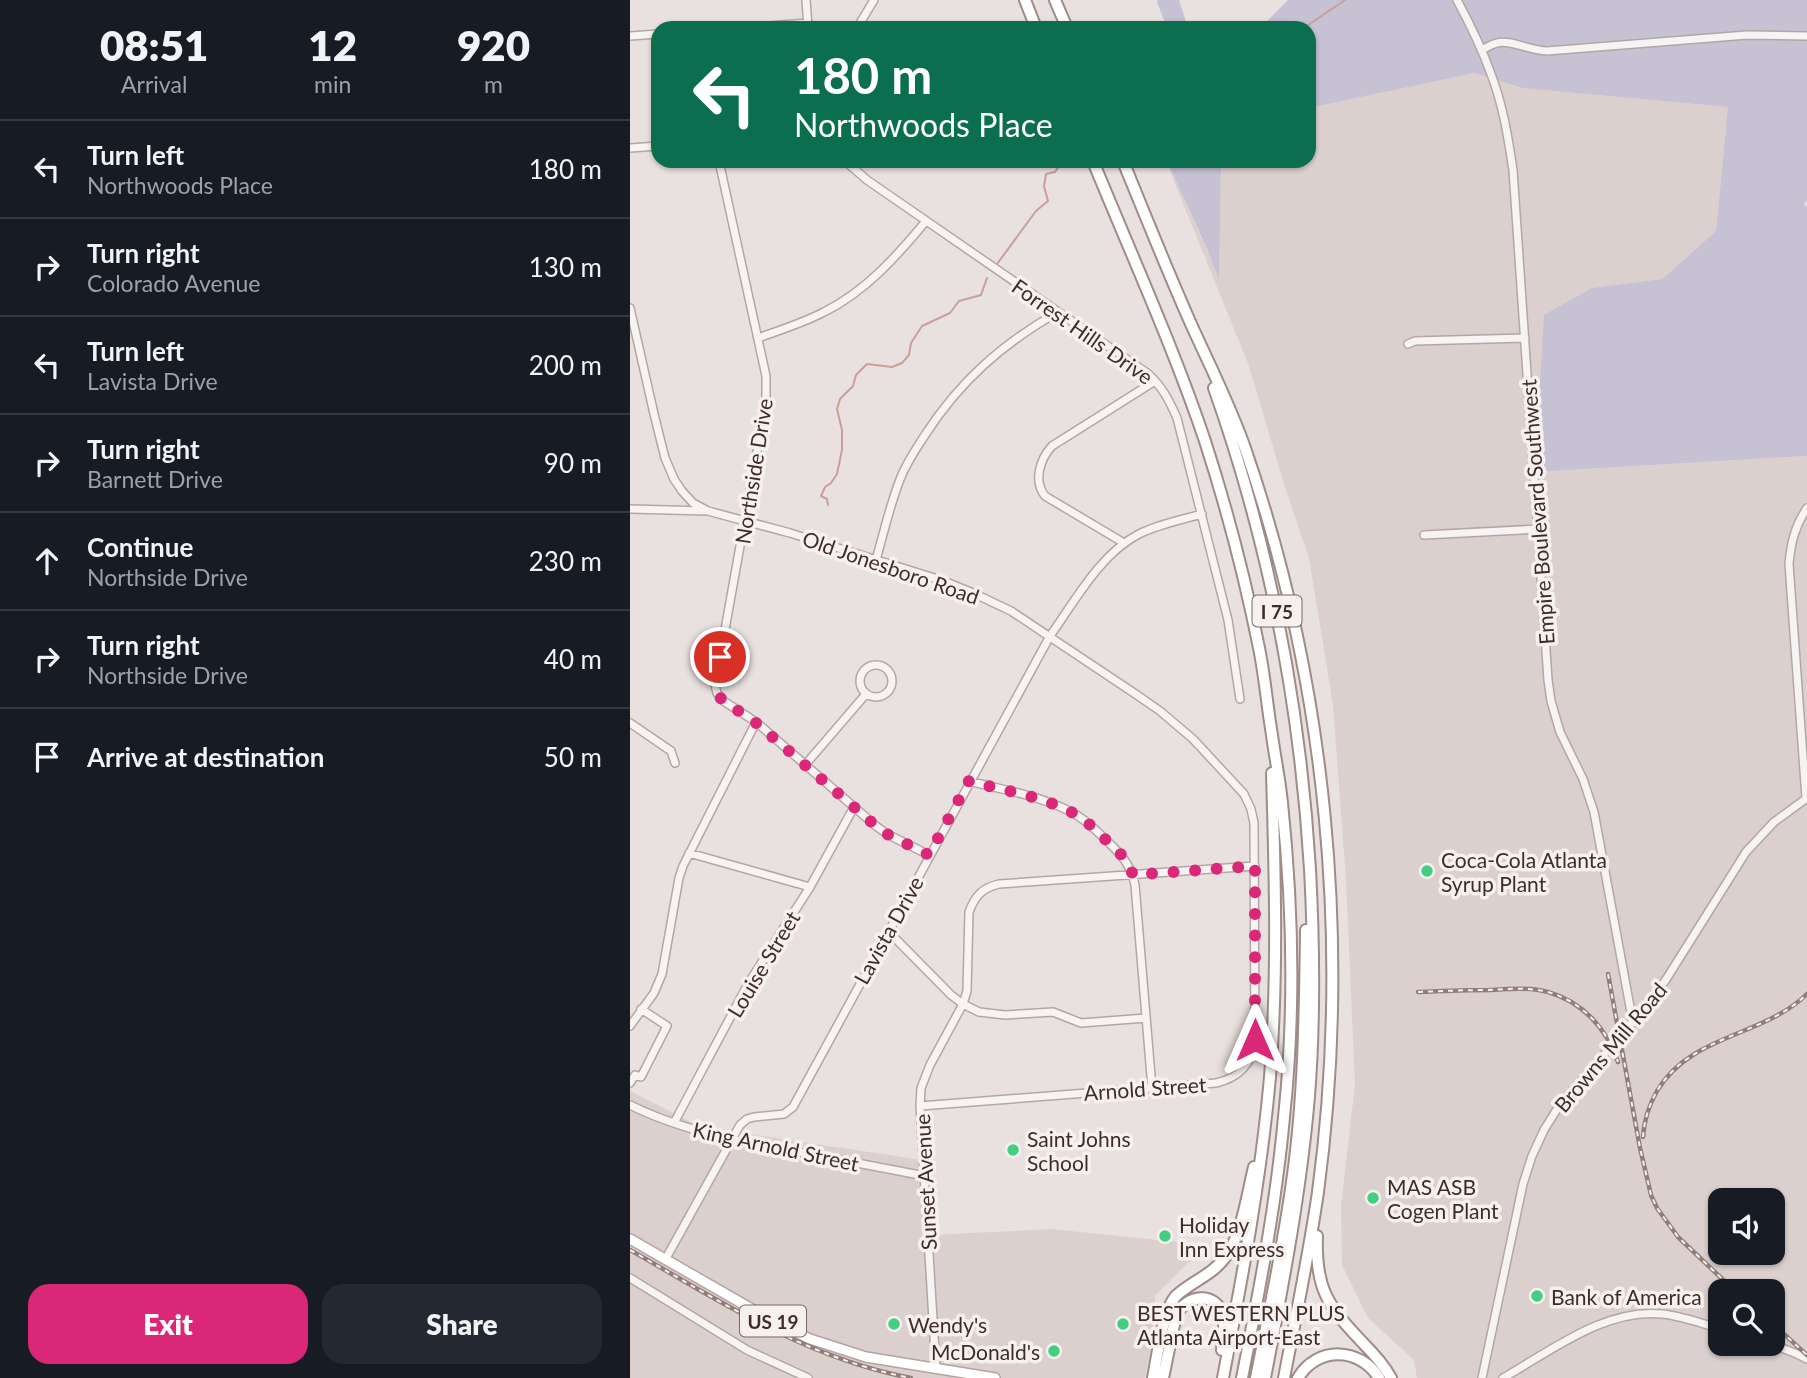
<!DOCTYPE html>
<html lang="en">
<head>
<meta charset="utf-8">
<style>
  body { margin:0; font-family:Lato,sans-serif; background:#242831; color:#f1f3f6; height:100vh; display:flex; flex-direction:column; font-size:26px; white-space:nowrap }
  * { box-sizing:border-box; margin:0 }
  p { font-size:23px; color:#9ea1a6 }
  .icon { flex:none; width:38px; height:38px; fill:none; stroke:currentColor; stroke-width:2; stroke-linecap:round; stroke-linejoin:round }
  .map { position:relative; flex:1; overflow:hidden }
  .side { display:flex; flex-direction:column; background:#171b24; width:630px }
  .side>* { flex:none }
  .banner { position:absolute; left:21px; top:21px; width:665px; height:147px; border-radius:21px; box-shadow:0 2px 5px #0004; background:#0b6e4f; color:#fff; overflow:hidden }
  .tools { position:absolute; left:1078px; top:1188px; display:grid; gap:14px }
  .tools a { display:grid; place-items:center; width:77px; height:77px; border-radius:14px; background:#171b24; box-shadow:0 2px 5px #0004; font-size:35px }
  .pin { position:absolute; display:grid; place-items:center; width:60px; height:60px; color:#fff; margin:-30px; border:4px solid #fff; border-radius:50%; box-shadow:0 2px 7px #0007 }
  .me { position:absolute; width:77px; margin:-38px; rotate:0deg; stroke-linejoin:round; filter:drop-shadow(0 0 5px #0008) }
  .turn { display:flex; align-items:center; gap:24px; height:147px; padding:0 28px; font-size:32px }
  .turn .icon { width:91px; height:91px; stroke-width:2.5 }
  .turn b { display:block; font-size:49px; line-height:60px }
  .eta { display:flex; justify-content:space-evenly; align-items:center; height:119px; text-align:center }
  .eta b { font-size:42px; font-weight:800; line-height:49px }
  .button { display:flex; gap:14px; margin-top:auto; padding:14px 28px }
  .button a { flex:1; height:80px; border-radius:21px; background:#db2777; color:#fff; font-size:28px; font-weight:800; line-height:80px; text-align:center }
  .button a+a { background:#242831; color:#f1f3f6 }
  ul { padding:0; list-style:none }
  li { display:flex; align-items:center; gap:21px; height:98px; padding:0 28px; border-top:2px solid #363941 }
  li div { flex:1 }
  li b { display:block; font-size:26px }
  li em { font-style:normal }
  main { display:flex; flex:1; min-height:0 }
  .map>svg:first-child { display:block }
  .built { fill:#dbd0cd; fill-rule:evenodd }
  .green { fill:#c6c1d3 }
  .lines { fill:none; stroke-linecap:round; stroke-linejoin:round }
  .stream { stroke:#c99f9a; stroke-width:2 }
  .minor-casing { stroke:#b3a7a4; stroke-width:10 }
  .major-casing { stroke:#b4a39f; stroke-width:12 }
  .highway-casing { stroke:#9f8b87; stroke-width:14 }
  .minor { stroke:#f7f3f2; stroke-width:7 }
  .major { stroke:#fff; stroke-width:9 }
  .highway { stroke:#fff; stroke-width:10 }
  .rail-casing { stroke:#927e79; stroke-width:4.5 }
  .rail { stroke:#f6f0ef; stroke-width:2; stroke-dasharray:5; stroke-linecap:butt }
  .route { stroke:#db2777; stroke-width:12; stroke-dasharray:0 21.6 }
  .poi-dot { fill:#44ce7f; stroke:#f6f0ef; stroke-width:2.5 }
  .labels { text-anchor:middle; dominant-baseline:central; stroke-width:7; stroke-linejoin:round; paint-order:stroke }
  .shield { fill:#f6f0ef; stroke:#776864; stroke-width:2 }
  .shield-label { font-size:19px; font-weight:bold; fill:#402d28 }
  .street-label { font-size:21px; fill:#402d28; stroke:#f6f0ef }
  .poi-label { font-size:21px; fill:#402d28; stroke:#f6f0ef; text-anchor:start }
</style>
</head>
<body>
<main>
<section class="side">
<div class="eta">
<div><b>08:51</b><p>Arrival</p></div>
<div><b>12</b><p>min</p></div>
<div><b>920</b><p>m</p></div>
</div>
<ul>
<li><svg class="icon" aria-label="left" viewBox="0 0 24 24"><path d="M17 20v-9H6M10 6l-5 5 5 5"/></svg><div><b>Turn left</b><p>Northwoods Place</p></div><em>180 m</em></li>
<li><svg class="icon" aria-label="right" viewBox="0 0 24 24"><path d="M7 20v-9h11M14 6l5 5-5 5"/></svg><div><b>Turn right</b><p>Colorado Avenue</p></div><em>130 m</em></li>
<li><svg class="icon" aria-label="left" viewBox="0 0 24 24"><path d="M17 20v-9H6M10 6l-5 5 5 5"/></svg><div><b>Turn left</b><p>Lavista Drive</p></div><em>200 m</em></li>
<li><svg class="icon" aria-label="right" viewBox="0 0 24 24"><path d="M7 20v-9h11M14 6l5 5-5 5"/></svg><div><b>Turn right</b><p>Barnett Drive</p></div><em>90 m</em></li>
<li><svg class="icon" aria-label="ahead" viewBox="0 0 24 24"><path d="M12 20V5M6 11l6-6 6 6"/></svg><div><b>Continue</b><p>Northside Drive</p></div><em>230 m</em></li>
<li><svg class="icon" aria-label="right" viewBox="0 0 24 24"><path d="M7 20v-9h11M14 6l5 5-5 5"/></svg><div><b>Turn right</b><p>Northside Drive</p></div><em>40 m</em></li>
<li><svg class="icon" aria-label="arrive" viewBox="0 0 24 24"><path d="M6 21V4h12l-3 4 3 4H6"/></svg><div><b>Arrive at destination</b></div><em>50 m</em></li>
</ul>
<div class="button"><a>Exit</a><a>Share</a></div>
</section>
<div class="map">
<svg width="1177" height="1378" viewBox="0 0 1177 1378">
  <rect width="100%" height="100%" fill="#e9e1df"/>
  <path class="built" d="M 845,73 L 892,88 L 1098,107 L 1086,231 L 1032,279 L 962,288 L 906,472 L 1177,456 L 1177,1378 L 787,1378 L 784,1360 L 738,1318 L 712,1265 L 711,1205 L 725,1085 L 716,879 L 703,705 L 679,558 L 654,484 L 619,366 L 536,161 L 537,161 L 589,277 L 591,167 L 620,161 L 679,161 L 679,108 ZM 1090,1200 L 1143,1200 L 1143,1253 L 1090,1253 ZM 1090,1292 L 1143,1292 L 1143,1344 L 1090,1344 Z
    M 0,1091 L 69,1126 L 298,1161 L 303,1235 L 421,1229 L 576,1245 L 525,1296 L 521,1348 L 515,1378 L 0,1378 Z"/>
  <path class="green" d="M 528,0 L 549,0 L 558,28 L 537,28 L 527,2 Z
    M 658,0 L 1177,0 L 1177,200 L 1174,204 L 1177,207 L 1177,456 L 905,472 L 914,315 L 962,288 L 1032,279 L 1086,231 L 1098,107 L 892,88 L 845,73 L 679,108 L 679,28 L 630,28 Z
    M 537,161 L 620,161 L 591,167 L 589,279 L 577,249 Z"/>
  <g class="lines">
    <path class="stream" d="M 674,28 L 715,0
      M 367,264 L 406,211 L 418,201 L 414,186 L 416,174 L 425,172 L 429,166
      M 198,505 L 197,499 L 191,496 L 195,487 L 201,483 L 207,474 L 212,450 L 212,430 L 207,409 L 210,399 L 223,386 L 226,375 L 237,364 L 262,367 L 272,363 L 279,355 L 281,343 L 292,326 L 320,313 L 329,301 L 351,295 L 357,278"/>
    <defs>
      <path id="minor" d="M 176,0 L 178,27
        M 827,0 C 840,24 852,49 861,74 C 873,105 878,137 883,170 L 918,680 L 921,701 L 930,732 L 953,779 L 964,812 L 1003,1023
        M 114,28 L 178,23
        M 227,28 L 244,0
        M 0,36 L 28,34
        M 852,50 C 857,47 862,44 867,43 C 879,39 901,51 917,51 L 1117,35 L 1177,36
        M 0,148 L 28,146
        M 89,161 L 136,376 L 136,402 L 85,685 L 87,693 L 92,700 L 126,722 L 246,826 L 257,834 L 299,855
        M 215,161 L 237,180 L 517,373 C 532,386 539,400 547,418 L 598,620 L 610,699
        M 0,308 L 24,414 L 35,458 L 44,479 L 52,491 L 63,503 L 78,511 L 160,533 L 311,580 L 343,593 L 381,611 L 507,695 L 530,711 L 563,739 L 614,794 L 621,809 L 624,823 L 625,1040 C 623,1063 609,1078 586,1083 L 290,1106
        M 128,338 C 150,330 173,323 194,312 C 235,292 267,256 296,221
        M 778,344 L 785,341 L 895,338
        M 0,509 L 77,511
        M 794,535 L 908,529
        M 494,543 L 415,496 C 403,481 410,459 422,446 L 525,381
        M 246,560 C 254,532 260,504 271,477 C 277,462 286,449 295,435 C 330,381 372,344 428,312
        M230 681a16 16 0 1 1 32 0a16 16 0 1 1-32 0Z
        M 0,723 L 41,751 L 45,763
        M 175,765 L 236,694
        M 339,781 C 373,790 418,797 448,816 C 459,823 468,832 477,841 C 491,854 501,865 505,885 L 522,1088
        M 1176,798 L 1159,564 C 1161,542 1165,526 1177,508
        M 59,853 L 180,887
        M 258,931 L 321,995 L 333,1004 L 349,1012 L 375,1015 L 423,1012 L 451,1023 L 516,1018
        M 0,1026 L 24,993 L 32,974 L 49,878 L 53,866 L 126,722
        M 0,1083 L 5,1075 L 11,1077 L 37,1026 L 11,1009
        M 0,1105 C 32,1121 66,1131 101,1139 L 295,1176
        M 44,1123 L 118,984 L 180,887 L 224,807
        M 35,1260 L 110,1125 L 117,1119 L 124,1117 L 154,1114 L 163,1107 L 420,636 C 445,601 470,554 509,534 C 529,524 551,520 572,514
        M 0,1278 L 117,1350 L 178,1378
        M 1142,1344 L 1167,1354 L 1177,1359
        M 306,1369 L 290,1106 L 291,1088 L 300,1065 L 333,1004 L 337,991 L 339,912 C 345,896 352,888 369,884 L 625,866
        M 852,1378 L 893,1184 L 902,1156 L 914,1130 L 929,1106 L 1021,1001 L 1037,978 L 1116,852 L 1144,822 L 1177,798
        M 873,1378 C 921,1351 975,1308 1032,1314 C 1052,1316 1071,1323 1090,1329"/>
      <path id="major" d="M 0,1239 L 141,1320 L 180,1339 L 236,1357 L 365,1378"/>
      <path id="highway" d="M 395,0 L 406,28
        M 425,0 L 437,28
        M 463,161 C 501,254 543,346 575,441 C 597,509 615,578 629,648 C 635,677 637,706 642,735 C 645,758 650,781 652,803 C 663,907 665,1014 654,1117 C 646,1205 629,1292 612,1378
        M 493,161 C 515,215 537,270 561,324 C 580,366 601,407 616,451 C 697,687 721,945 688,1192 C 679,1254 666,1316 654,1378
        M 584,388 C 639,543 670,704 680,869 C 684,944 685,1020 679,1096 C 671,1191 653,1284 635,1378
        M 687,1236 C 685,1289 698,1306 733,1343 C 744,1354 754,1365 761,1378
        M 523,1378 C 527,1358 533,1308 547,1295 C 564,1280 583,1275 597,1255 C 613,1230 617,1195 624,1167
        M 533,1378 L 546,1315 C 556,1295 586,1290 593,1316 C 596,1326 593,1339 592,1350
        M 593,1378 C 612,1278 631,1179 640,1077 C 648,976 645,875 642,773
        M 626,1378 C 639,1313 653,1248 662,1182 C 674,1099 675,1014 676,930
        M 668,1378 C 687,1346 730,1347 749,1378"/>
    </defs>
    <use href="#minor" class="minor-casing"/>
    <use href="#major" class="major-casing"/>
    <use href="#highway" class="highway-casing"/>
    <use href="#minor" class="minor"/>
    <use href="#major" class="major"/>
    <use href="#highway" class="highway"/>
    <defs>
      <path id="rail" d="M 978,974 L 1010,1148 L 1021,1195 L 1027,1208 L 1048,1237 L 1106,1292
        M 788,992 C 812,991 835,990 859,990 C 878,989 899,987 918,992 C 953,1002 977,1029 988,1062
        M 1013,1137 C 1014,1121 1019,1105 1027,1091 C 1061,1034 1133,1037 1177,994
        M 0,1250 C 92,1302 175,1358 281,1378
        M 1143,1324 L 1177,1355"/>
    </defs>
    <use href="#rail" class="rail-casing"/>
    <use href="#rail" class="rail"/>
  </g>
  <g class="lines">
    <path class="route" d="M 90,657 L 85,685 L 87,693 L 92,700 L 125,722 L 246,826 L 257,834 L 299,855 L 339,781 C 372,790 420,798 448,816 C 459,823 468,832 477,841 C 489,851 497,860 503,875 L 625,866 L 625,1040"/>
  </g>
  <g class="poi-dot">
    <circle cx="797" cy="871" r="7"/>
    <circle cx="383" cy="1150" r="7"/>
    <circle cx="743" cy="1198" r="7"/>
    <circle cx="535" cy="1236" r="7"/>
    <circle cx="907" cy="1296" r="7"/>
    <circle cx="264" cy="1324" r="7"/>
    <circle cx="493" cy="1324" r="7"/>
    <circle cx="424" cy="1351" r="7"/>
  </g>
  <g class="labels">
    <g class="shield">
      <rect x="622.5" y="595.5" width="49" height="31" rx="5"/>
      <rect x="110" y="1305.5" width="66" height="31" rx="5"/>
    </g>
    <g class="shield-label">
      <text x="647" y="611">I 75</text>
      <text x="143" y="1321">US 19</text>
    </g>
    <g class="street-label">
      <text transform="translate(453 331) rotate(35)">Forrest Hills Drive</text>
      <text transform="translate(123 471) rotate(-81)">Northside Drive</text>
      <text transform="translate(907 512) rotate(-94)">Empire Boulevard Southwest</text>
      <text transform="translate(261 567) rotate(19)">Old Jonesboro Road</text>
      <text transform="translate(258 930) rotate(-61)">Lavista Drive</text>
      <text transform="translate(133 964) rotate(-59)">Louise Street</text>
      <text transform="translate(980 1047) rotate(-50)">Browns Mill Road</text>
      <text transform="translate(515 1088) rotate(-4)">Arnold Street</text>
      <text transform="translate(146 1146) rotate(12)">King Arnold Street</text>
      <text transform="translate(295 1182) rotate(-93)">Sunset Avenue</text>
    </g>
    <g class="poi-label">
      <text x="811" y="859">Coca-Cola Atlanta<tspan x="811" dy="24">Syrup Plant</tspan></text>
      <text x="397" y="1138">Saint Johns<tspan x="397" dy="24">School</tspan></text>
      <text x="757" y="1186">MAS ASB<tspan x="757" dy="24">Cogen Plant</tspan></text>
      <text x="549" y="1224">Holiday<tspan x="549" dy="24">Inn Express</tspan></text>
      <text x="921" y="1296">Bank of America</text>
      <text x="507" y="1312">BEST WESTERN PLUS<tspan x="507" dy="24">Atlanta Airport-East</tspan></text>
      <text x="278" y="1324">Wendy's</text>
      <text x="410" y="1351" text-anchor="end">McDonald's</text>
    </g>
  </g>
</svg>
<div class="tools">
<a><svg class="icon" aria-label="sound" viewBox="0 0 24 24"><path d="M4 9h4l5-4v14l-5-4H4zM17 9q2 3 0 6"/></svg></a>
<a><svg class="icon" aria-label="search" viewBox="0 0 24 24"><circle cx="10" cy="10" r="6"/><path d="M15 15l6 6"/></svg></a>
</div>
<div class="pin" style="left:90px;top:657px;background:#d93025"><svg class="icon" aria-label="arrive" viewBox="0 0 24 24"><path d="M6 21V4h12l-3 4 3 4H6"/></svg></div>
<svg class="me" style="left:625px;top:1040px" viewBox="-20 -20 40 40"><path d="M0-17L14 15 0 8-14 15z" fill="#db2777" stroke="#fff" stroke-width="4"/></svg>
<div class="banner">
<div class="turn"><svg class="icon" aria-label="left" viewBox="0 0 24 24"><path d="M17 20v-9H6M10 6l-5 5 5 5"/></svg><div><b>180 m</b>Northwoods Place</div></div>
</div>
</div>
</main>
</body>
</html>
